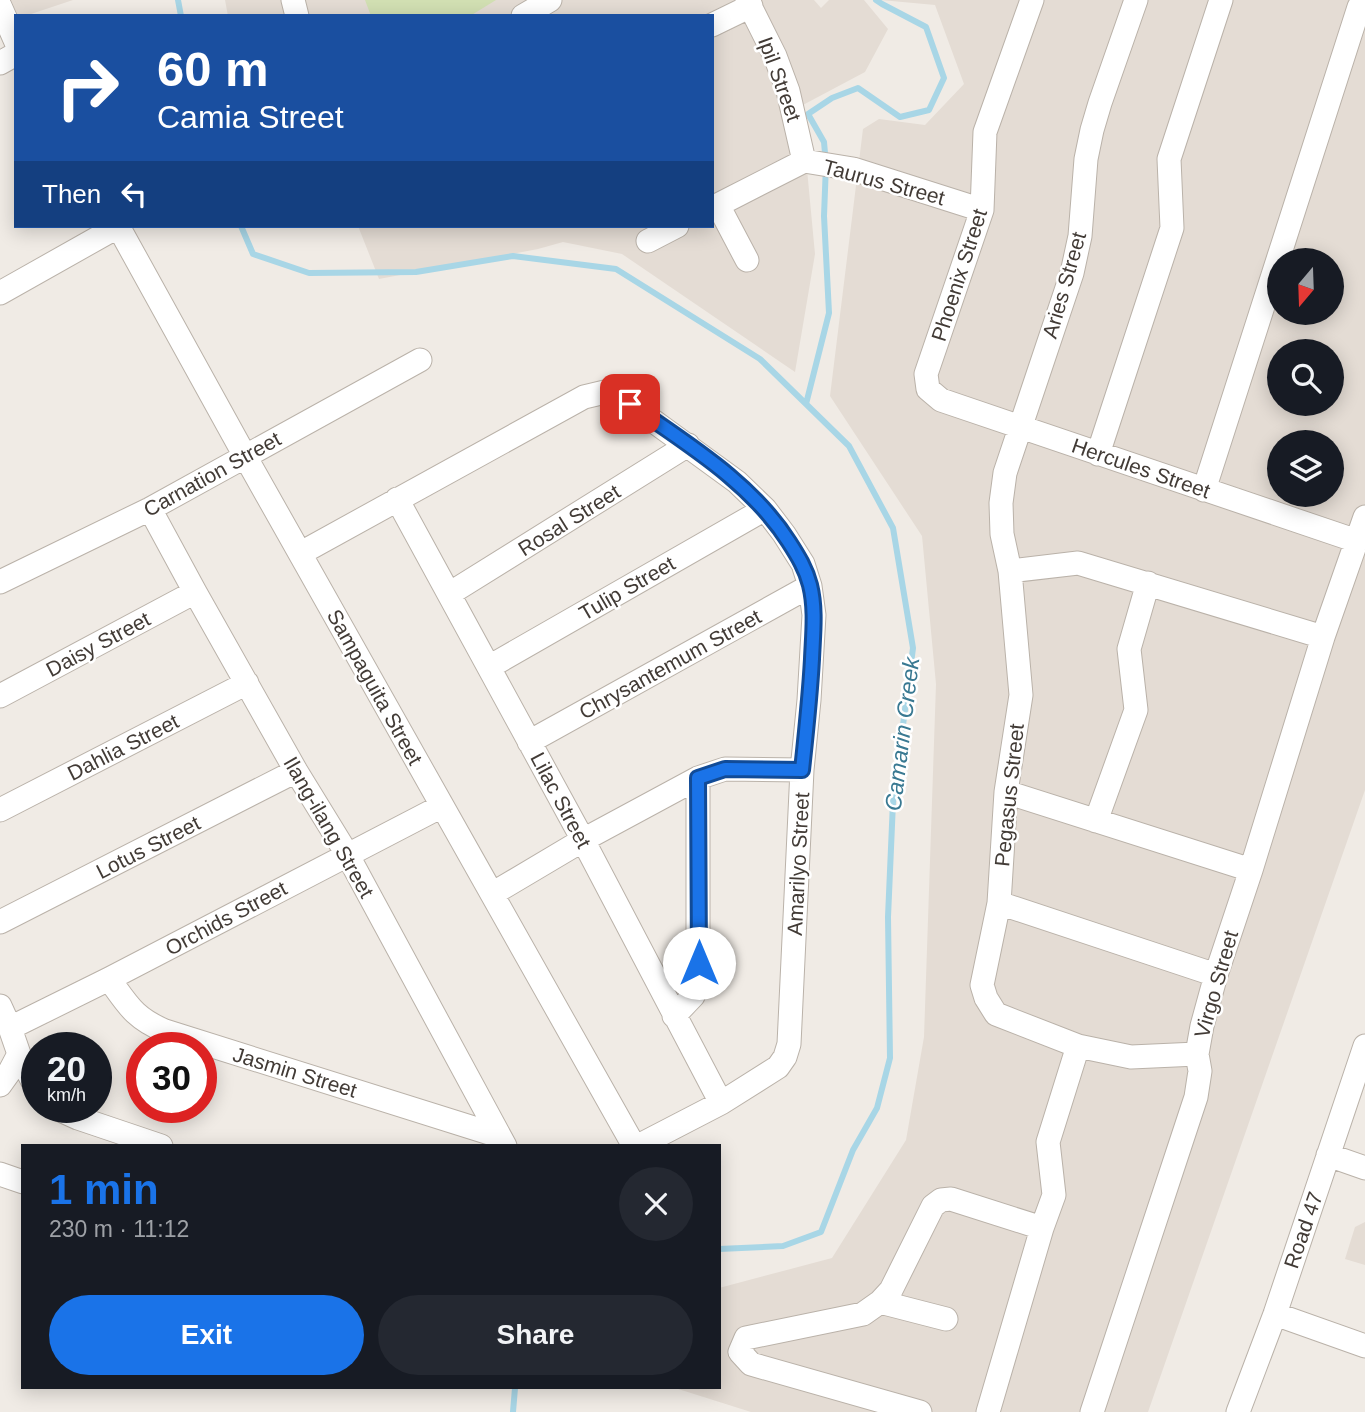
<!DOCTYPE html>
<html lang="en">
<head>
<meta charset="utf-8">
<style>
  body { margin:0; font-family:Helvetica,sans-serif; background:#242831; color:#f1f3f6; height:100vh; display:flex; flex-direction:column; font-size:26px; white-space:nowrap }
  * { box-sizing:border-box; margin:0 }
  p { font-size:23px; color:#9ea1a6 }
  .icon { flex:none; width:38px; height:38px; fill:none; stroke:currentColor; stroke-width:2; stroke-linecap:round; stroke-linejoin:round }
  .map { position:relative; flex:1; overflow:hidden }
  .sheet { position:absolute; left:21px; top:1144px; width:700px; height:245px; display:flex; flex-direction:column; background:#171b24; border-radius:0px; box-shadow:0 4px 18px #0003 }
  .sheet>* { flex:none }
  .banner { position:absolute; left:14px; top:14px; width:700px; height:214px; border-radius:0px; box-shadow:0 4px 18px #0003; background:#1a4fa0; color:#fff; overflow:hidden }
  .needle { width:46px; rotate:199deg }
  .buttons { position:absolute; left:1267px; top:248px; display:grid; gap:14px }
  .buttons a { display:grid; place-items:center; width:77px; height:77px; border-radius:50%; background:#171b24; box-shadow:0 4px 18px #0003; font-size:35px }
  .speed { position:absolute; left:21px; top:1032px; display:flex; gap:14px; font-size:35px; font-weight:700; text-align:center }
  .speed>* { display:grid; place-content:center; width:91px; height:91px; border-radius:50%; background:#171b24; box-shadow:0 4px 18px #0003; line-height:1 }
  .speed small { font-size:18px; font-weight:400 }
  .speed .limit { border:10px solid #d22; background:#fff; color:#111 }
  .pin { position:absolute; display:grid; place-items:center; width:60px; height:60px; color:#fff; margin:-30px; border-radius:14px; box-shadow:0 4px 10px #0006 }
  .me { position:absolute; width:77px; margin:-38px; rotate:0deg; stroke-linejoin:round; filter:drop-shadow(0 0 5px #0008) }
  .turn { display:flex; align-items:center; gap:24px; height:147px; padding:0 28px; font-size:32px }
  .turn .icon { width:91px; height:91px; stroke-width:2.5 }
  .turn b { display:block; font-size:49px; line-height:60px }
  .then { display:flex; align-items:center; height:66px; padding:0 28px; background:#0003; gap:14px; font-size:26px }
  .round { display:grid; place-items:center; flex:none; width:74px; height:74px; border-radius:37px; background:#242831 }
  .overview { display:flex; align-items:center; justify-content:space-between; height:119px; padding:0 28px }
  h1 { font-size:42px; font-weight:800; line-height:52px; color:#1a73e8 }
  .action { display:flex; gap:14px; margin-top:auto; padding:14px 28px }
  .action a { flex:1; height:80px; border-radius:42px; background:#1a73e8; color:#fff; font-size:28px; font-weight:800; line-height:80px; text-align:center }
  .action a+a { background:#242831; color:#f1f3f6 }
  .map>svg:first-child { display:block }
  .residential { fill:#e4dcd4; fill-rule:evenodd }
  .green { fill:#d2e0b3 }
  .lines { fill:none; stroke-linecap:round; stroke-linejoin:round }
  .stream { stroke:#a8d6e6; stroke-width:6 }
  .minor-casing { stroke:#bab2a9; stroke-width:25 }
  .minor { stroke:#fff; stroke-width:23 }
  .route-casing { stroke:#114b97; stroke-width:18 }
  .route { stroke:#1a73e8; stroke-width:12 }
  .labels { text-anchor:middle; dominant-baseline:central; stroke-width:5; stroke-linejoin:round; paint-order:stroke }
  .street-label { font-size:21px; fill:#423b36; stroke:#fff }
  .water-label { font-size:23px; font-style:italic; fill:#397992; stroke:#fff }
</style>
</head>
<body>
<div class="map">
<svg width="1365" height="1412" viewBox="0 0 1365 1412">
  <rect width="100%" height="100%" fill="#f0ebe5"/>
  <path class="residential" d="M 11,0 L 73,0 L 25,16 L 18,16 Z
    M 225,0 L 814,0 L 821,8 L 829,0 L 864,0 L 888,29 L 865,72 L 801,106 L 815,254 L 795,372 L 622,254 L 563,242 L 538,249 L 379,279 L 358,226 L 712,226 L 712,16 L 228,16 Z
    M 881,0 L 1365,0 L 1365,790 L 1148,1412 L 751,1412 L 675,1388 L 719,1388 L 719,1288 L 832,1258 L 906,1140 L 924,1037 L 936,684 L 922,536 L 830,396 L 863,129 L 879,119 L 925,125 L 964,84 L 935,5 ZM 1279,261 L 1332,261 L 1332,313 L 1279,313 ZM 1279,352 L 1332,352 L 1332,404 L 1279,404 ZM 1279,443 L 1332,443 L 1332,495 L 1279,495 Z
    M 1365,1222 L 1365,1265 L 1345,1259 L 1355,1227 Z"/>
  <path class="green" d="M 365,0 L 496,0 L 470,16 L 371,16 Z"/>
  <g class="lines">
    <path class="stream" d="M 178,0 L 181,16
      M 241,226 L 253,254 L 309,273 L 416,272 L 513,256 L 616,269 L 760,359 L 849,446 L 893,528 L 913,648 L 893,802 L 888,917 L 890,1058 L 877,1108 L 853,1150 L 821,1232 L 783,1246 L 719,1249
      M 806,404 L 829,313 L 824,216 L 826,164 L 824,142 L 808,114 L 832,98 L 858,88 L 900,117 L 929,110 L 944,78 L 926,27 L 882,4 L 876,0
      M 513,1412 L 515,1388"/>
    <defs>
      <path id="minor" d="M 293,0 L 297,16
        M 747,0 L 775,56 L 788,91 L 804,161
        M 1032,0 L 985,132 L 982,210 L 926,374 L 928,389 L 941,400 L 1357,541
        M 1136,0 L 1100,103 L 1092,130 L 1086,159 L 1080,236 L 1072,273 L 1005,473 L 1001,503 L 1002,534 L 1010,571 L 1021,695 L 1006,792 L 999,903 L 982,985 L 986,998 L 996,1014 L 1078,1046 L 1131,1057 L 1197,1054
        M 0,6 L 16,42
        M 523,16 L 550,0
        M 712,25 L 751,6
        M 0,63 L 16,54
        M 718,205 L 747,260
        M 712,208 L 804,161 L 853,169 L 982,210
        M 118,226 L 245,456 L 634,1146
        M 648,241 L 677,226
        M 0,293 L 119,226
        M 1098,454 L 1172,228 L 1169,159 L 1221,0
        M 1204,490 L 1359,7
        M 397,499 L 583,840 L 721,1103
        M 150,509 L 195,592 L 296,771 L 347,854 L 505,1146
        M 301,553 L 584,397 L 605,392 L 630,404 L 737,482 L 765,509 L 784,534 L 803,564 L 810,586 L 814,615 L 809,700 L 802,770 L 789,1044 L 785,1057 L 778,1067 L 721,1103 L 638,1146
        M 1010,571 L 1078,563 L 1323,637
        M 0,582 L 150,509 L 420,360
        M 449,594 L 688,445
        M 489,667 L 765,509
        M 0,696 L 195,592
        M 529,742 L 810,586
        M 1006,792 L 1251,870
        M 0,810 L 247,683
        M 1096,821 L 1136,710 L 1129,649 L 1148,583
        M 492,894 L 583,840 L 698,778 L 725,769 L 802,770
        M 999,903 L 1216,975
        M 0,922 L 296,771
        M 109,979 C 128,1005 134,1018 165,1031 L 499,1136
        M 0,1006 L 10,1028 L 19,1054 L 37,1090
        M 674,1016 L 693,996 L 698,985 L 698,778
        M 10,1028 L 109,979 L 442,806
        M 0,1085 L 10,1071 L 19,1054
        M 56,1108 L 78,1118 L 161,1146
        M 1328,1155 L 1365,1168
        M 0,1174 L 23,1182
        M 880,1302 L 946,1319
        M 1275,1314 L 1365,1346
        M 920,1412 L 751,1364 L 740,1352 L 746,1338 L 863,1314 L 880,1302 L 891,1290 L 933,1206 L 941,1200 L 951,1199 L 1042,1228
        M 988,1412 L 1042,1228 L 1054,1195 L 1048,1142 L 1078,1046
        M 1092,1412 L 1196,1097 L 1200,1071 L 1197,1054 L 1202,1026 L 1216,975 L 1251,870 L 1323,637 L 1365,517
        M 1238,1412 L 1275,1314 L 1365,1046"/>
    </defs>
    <use href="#minor" class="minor-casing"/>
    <use href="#minor" class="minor"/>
  </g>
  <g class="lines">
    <defs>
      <path id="route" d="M 630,404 C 687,444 751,482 789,542 C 798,556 806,569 810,585 C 816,609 813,634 812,659 C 810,696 806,733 802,770 L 725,769 L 698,778 L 699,963"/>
    </defs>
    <use href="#route" class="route-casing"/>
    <use href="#route" class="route"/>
  </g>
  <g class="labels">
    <g class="street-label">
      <text transform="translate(780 79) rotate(70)">Ipil Street</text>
      <text transform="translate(884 182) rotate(15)">Taurus Street</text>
      <text transform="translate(959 275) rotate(-72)">Phoenix Street</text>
      <text transform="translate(1064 285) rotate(-74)">Aries Street</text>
      <text transform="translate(1141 468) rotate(19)">Hercules Street</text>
      <text transform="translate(212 474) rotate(-29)">Carnation Street</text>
      <text transform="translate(569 520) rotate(-32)">Rosal Street</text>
      <text transform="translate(627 588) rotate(-30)">Tulip Street</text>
      <text transform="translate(98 644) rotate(-28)">Daisy Street</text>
      <text transform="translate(670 664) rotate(-29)">Chrysantemum Street</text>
      <text transform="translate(375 687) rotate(61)">Sampaguita Street</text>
      <text transform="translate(123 747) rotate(-27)">Dahlia Street</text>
      <text transform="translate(1009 795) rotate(-84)">Pegasus Street</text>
      <text transform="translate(561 800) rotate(62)">Lilac Street</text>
      <text transform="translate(329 827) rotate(60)">Ilang-ilang Street</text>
      <text transform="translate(148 847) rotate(-27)">Lotus Street</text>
      <text transform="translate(798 864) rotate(-87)">Amarilyo Street</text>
      <text transform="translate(226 918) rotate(-28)">Orchids Street</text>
      <text transform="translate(1216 984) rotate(-74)">Virgo Street</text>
      <text transform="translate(295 1072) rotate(17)">Jasmin Street</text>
      <text transform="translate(1303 1230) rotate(-71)">Road 47</text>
    </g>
    <g class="water-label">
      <text transform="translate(902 734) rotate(-83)">Camarin Creek</text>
    </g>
  </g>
</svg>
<div class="buttons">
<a><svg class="needle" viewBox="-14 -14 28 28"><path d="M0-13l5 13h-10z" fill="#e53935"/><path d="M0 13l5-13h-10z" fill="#9ea1a6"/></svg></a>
<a><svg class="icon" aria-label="search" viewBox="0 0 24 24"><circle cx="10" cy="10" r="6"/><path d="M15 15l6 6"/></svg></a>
<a><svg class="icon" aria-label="layers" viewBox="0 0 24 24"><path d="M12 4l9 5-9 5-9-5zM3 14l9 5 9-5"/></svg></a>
</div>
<div class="speed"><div>20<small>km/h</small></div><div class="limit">30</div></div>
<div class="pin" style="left:630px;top:404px;background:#d93025"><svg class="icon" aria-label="arrive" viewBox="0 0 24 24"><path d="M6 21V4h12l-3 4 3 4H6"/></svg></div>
<svg class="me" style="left:699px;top:963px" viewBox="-20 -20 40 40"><circle r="19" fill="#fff"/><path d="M0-13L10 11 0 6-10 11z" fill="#1a73e8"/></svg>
<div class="banner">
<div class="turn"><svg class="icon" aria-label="right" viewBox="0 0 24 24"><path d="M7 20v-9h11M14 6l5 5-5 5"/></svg><div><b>60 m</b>Camia Street</div></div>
<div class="then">Then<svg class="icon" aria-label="left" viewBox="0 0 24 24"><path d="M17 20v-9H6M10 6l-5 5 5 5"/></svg></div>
</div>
<section class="sheet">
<div class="overview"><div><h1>1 min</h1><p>230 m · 11:12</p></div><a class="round"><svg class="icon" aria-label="close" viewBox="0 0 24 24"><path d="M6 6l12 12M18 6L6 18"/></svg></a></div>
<div class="action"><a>Exit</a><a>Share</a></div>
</section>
</div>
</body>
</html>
